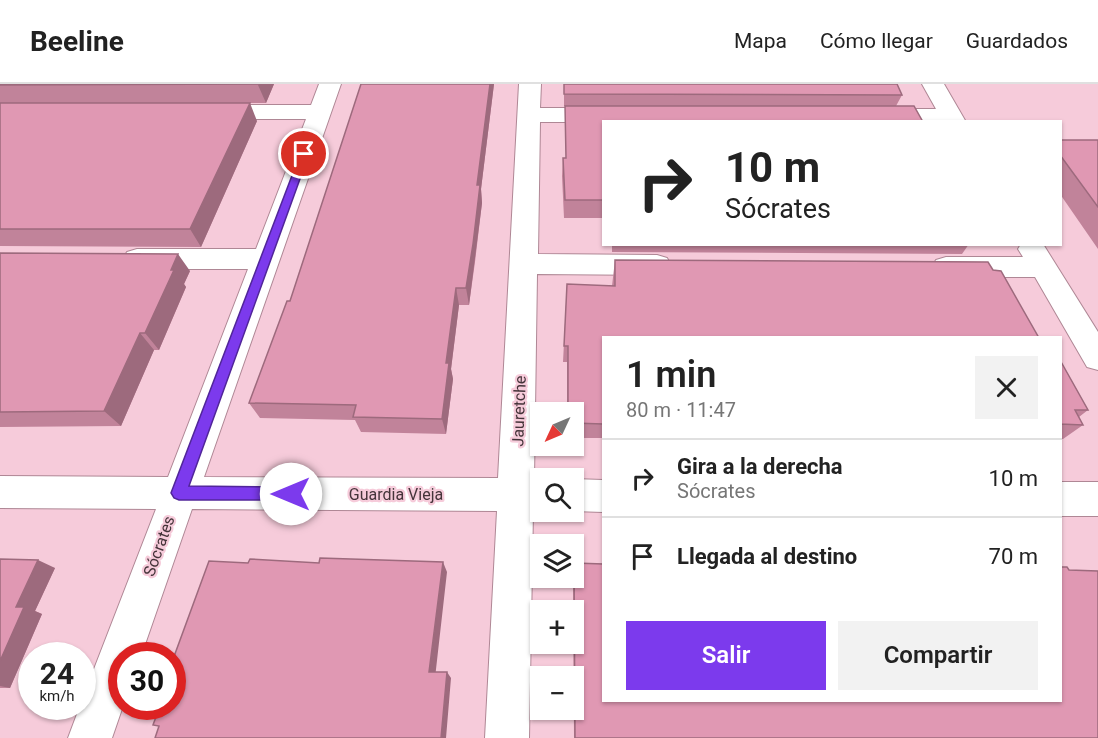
<!DOCTYPE html>
<html lang="es">
<head>
<meta charset="utf-8">
<style>
  body { margin:0; font-family:Roboto,sans-serif; background:#f2f2f2; color:#222; height:100vh; display:flex; flex-direction:column; font-size:22px; white-space:nowrap }
  * { box-sizing:border-box; margin:0 }
  p { font-size:20px; color:#767676 }
  .icon { flex:none; width:33px; height:33px; fill:none; stroke:currentColor; stroke-width:2; stroke-linecap:round; stroke-linejoin:round }
  .map { position:relative; flex:1; overflow:hidden }
  .sheet { position:absolute; left:602px; top:252px; width:460px; height:366px; display:flex; flex-direction:column; background:#fff; border-radius:0px; box-shadow:0 2px 4px #0004 }
  .sheet>* { flex:none }
  .guide { position:absolute; left:602px; top:36px; width:460px; height:126px; border-radius:0px; box-shadow:0 2px 4px #0004; background:#fff; color:#222; overflow:hidden }
  .needle { width:39px; rotate:226deg }
  .controls { position:absolute; left:530px; top:318px; display:grid; gap:12px }
  .controls a { display:grid; place-items:center; width:54px; height:54px; border-radius:0px; background:#fff; box-shadow:0 2px 4px #0004; font-size:30px }
  .speed { position:absolute; left:18px; top:558px; display:flex; gap:12px; font-size:30px; font-weight:700; text-align:center }
  .speed>* { display:grid; place-content:center; width:78px; height:78px; border-radius:50%; background:#fff; box-shadow:0 2px 4px #0004; line-height:1 }
  .speed small { font-size:15px; font-weight:400 }
  .speed .limit { border:9px solid #d22; background:#fff; color:#111 }
  .pin { position:absolute; display:grid; place-items:center; width:51px; height:51px; color:#fff; margin:-26px; border:3px solid #fff; border-radius:50%; box-shadow:0 2px 6px #0007 }
  .me { position:absolute; width:66px; margin:-33px; rotate:270deg; stroke-linejoin:round; filter:drop-shadow(0 0 4px #0008) }
  .turn { display:flex; align-items:center; gap:21px; height:126px; padding:0 24px; font-size:27px }
  .turn .icon { width:78px; height:78px; stroke-width:2.5 }
  .turn b { display:block; font-size:42px; line-height:51px }
  .round { display:grid; place-items:center; flex:none; width:63px; height:63px; border-radius:0px; background:#f2f2f2 }
  .overview { display:flex; align-items:center; justify-content:space-between; height:102px; padding:0 24px }
  h1 { font-size:36px; font-weight:600; line-height:45px }
  .cta { display:flex; gap:12px; margin-top:auto; padding:12px 24px }
  .cta a { flex:1; height:69px; border-radius:0px; background:#7c3aed; color:#fff; font-size:24px; font-weight:600; line-height:69px; text-align:center }
  .cta a+a { background:#f2f2f2; color:#222 }
  ul { padding:0; list-style:none }
  li { display:flex; align-items:center; gap:18px; height:78px; padding:0 24px; border-top:2px solid #e0e0e0 }
  li div { flex:1 }
  li b { display:block; font-size:22px }
  li em { font-style:normal }
  header { display:flex; align-items:center; gap:36px; box-sizing:border-box; height:84px; padding:0 30px; background:#fff; border-bottom:2px solid #e0e0e0 }
  header strong { font-size:28px }
  nav { display:flex; gap:33px; margin-inline-start:auto; font-size:21px }
  .map>svg:first-child { display:block }
  .lines { fill:none; stroke-linecap:round; stroke-linejoin:round }
  .minor-casing { stroke:#af8795; stroke-width:2 }
  .minor { fill:#fff; fill-rule:evenodd }
  .wall { fill:#c1839a }
  .shaded-wall { fill:#9d6a7d }
  .building { fill:#e098b3; stroke:#9d6a7d; stroke-width:1.5 }
  .route { fill:#7c3aed; stroke:#51269a; stroke-width:1.5 }
  .labels { text-anchor:middle; dominant-baseline:central; stroke-width:4.5; stroke-linejoin:round; paint-order:stroke }
  .street-label { font-size:16px; fill:#45343a; stroke:#f6cbda }
</style>
</head>
<body>
<header>
<strong>Beeline</strong>
<nav><a>Mapa</a><a>Cómo llegar</a><a>Guardados</a></nav>
</header>
<div class="map">
<svg width="1098" height="654" viewBox="0 0 1098 654">
  <rect width="100%" height="100%" fill="#f6cbda"/>
  <g class="lines">
    <defs>
      <path id="minor" d="M 319,0 L 341,0 L 204,393 L 498,394 L 519,0 L 541,0 L 540,24 L 608,24 L 616,26 L 619,31 L 616,36 L 609,38 L 540,38 L 538,170 L 657,171 L 667,174 L 671,181 L 667,188 L 657,191 L 537,190 L 534,395 L 540,395 L 540,427 L 533,427 L 529,654 L 485,654 L 497,427 L 192,425 L 141,572 L 122,572 L 123,622 L 112,654 L 68,654 L 80,622 L 82,622 L 82,616 L 156,425 L 0,424 L 0,392 L 168,393 L 248,185 L 137,185 L 127,182 L 123,175 L 127,168 L 137,165 L 256,165 L 306,35 L 209,35 L 201,33 L 198,28 L 201,23 L 209,21 L 311,21 Z
        M 922,0 L 944,0 L 966,38 L 871,38 L 865,32 L 868,27 L 876,25 L 936,25 Z
        M 1021,160 L 1043,160 L 1098,248 L 1098,286 L 1087,283 L 1035,193 L 946,193 L 936,190 L 932,183 L 936,176 L 946,173 L 1023,173 L 1018,165 Z
        M 573,395 L 603,396 L 603,428 L 573,427 Z
        M 1060,398 L 1098,398 L 1098,432 L 1060,432 Z"/>
    </defs>
    <use href="#minor" class="minor-casing"/>
    <use href="#minor" class="minor"/>
  </g>
  <path class="wall" d="M 0,0 L 274,0 L 266,19 L 90,19 L 257,37 L 201,163 L 0,162 Z
    M 361,0 L 494,0 L 481,105 L 482,119 L 475,178 L 469,221 L 459,221 L 451,285 L 453,295 L 446,350 L 361,348 L 355,336 L 260,334 L 249,319 L 290,217 Z
    M 564,0 L 897,0 L 902,11 L 896,22 L 603,38 L 603,134 L 564,134 L 562,92 L 563,74 L 566,74 L 565,22 L 788,22 L 564,22 Z
    M 1060,56 L 1098,56 L 1098,165 L 1060,110 Z
    M 612,160 L 969,160 L 962,170 L 612,168 Z
    M 0,169 L 190,187 L 184,200 L 186,203 L 159,266 L 154,266 L 121,342 L 0,343 Z
    M 615,176 L 988,178 L 603,254 L 603,354 L 573,354 L 573,328 L 567,328 L 567,278 L 563,278 L 567,200 L 612,202 Z
    M 1060,276 L 1088,326 L 1079,333 L 1083,341 L 1063,355 L 1060,355 Z
    M 0,475 L 55,484 L 35,527 L 42,530 L 10,604 L 0,604 Z
    M 574,479 L 603,616 L 1060,616 L 1069,486 L 1098,654 L 574,654 L 573,494 Z"/>
  <path class="shaded-wall" d="M 259,0 L 274,0 L 266,19 L 258,1 Z
    M 490,0 L 494,0 L 481,105 L 482,119 L 469,221 L 466,204 L 477,101 Z
    M 250,19 L 257,37 L 201,163 L 190,145 Z
    M 178,170 L 190,187 L 184,200 L 186,203 L 159,266 L 145,249 L 171,186 Z
    M 456,204 L 459,221 L 451,285 L 453,295 L 446,350 L 442,335 L 446,279 Z
    M 140,249 L 154,266 L 121,342 L 104,327 Z
    M 38,476 L 55,484 L 35,527 L 42,530 L 10,604 L 0,602 L 0,577 L 16,523 Z
    M 443,478 L 447,488 L 435,594 L 429,588 Z
    M 447,588 L 451,594 L 446,654 L 441,654 Z"/>
  <path class="building" d="M 0,0 L 259,0 L 0,1 Z
    M 361,0 L 490,0 L 477,101 L 480,101 L 473,160 L 466,204 L 456,204 L 446,279 L 449,279 L 442,335 L 353,333 L 356,321 L 249,319 L 287,217 L 290,217 Z
    M 564,0 L 897,0 L 902,11 L 564,10 Z
    M 0,19 L 250,19 L 190,145 L 0,145 Z
    M 565,22 L 914,22 L 923,38 L 603,38 L 603,116 L 565,116 L 563,74 L 566,74 Z
    M 1060,56 L 1098,56 L 1098,123 L 1060,71 Z
    M 0,169 L 178,170 L 171,186 L 174,186 L 145,249 L 140,249 L 104,327 L 0,328 Z
    M 615,176 L 988,178 L 993,186 L 1001,187 L 1039,254 L 603,254 L 603,340 L 573,339 L 573,328 L 568,328 L 568,262 L 564,262 L 567,200 L 615,202 Z
    M 1060,276 L 1088,326 L 1075,326 L 1083,341 L 1060,340 Z
    M 320,474 L 443,478 L 429,588 L 447,588 L 441,654 L 155,654 L 159,642 L 153,641 L 160,622 L 172,622 L 172,578 L 209,477 L 248,479 L 250,475 L 319,479 Z
    M 0,475 L 38,476 L 16,523 L 24,523 L 0,577 Z
    M 574,479 L 603,480 L 603,616 L 1060,616 L 1060,483 L 1067,483 L 1069,486 L 1098,487 L 1098,654 L 575,654 Z"/>
  <path class="route" d="M 301,68 L 309,70 L 189,402 L 291,403 L 296,405 L 298,410 L 296,414 L 291,416 L 179,416 L 174,414 L 171,409 Z"/>
  <g class="labels">
    <g class="street-label">
      <text transform="translate(519 327) rotate(-88)">Jauretche</text>
      <text x="396" y="410">Guardia Vieja</text>
      <text transform="translate(159 462) rotate(-70)">Sócrates</text>
    </g>
  </g>
</svg>
<div class="controls">
<a><svg class="needle" viewBox="-14 -14 28 28"><path d="M0-13l5 13h-10z" fill="#e53935"/><path d="M0 13l5-13h-10z" fill="#767676"/></svg></a>
<a><svg class="icon" aria-label="search" viewBox="0 0 24 24"><circle cx="10" cy="10" r="6"/><path d="M15 15l6 6"/></svg></a>
<a><svg class="icon" aria-label="layers" viewBox="0 0 24 24"><path d="M12 4l9 5-9 5-9-5zM3 14l9 5 9-5"/></svg></a>
<a>+</a>
<a>−</a>
</div>
<div class="speed"><div>24<small>km/h</small></div><div class="limit">30</div></div>
<div class="pin" style="left:304px;top:70px;background:#d93025"><svg class="icon" aria-label="arrive" viewBox="0 0 24 24"><path d="M6 21V4h12l-3 4 3 4H6"/></svg></div>
<svg class="me" style="left:291px;top:410px" viewBox="-20 -20 40 40"><circle r="19" fill="#fff"/><path d="M0-13L10 11 0 6-10 11z" fill="#7c3aed"/></svg>
<div class="guide">
<div class="turn"><svg class="icon" aria-label="right" viewBox="0 0 24 24"><path d="M7 20v-9h11M14 6l5 5-5 5"/></svg><div><b>10 m</b>Sócrates</div></div>
</div>
<section class="sheet">
<div class="overview"><div><h1>1 min</h1><p>80 m · 11:47</p></div><a class="round"><svg class="icon" aria-label="close" viewBox="0 0 24 24"><path d="M6 6l12 12M18 6L6 18"/></svg></a></div>
<ul>
<li><svg class="icon" aria-label="right" viewBox="0 0 24 24"><path d="M7 20v-9h11M14 6l5 5-5 5"/></svg><div><b>Gira a la derecha</b><p>Sócrates</p></div><em>10 m</em></li>
<li><svg class="icon" aria-label="arrive" viewBox="0 0 24 24"><path d="M6 21V4h12l-3 4 3 4H6"/></svg><div><b>Llegada al destino</b></div><em>70 m</em></li>
</ul>
<div class="cta"><a>Salir</a><a>Compartir</a></div>
</section>
</div>
</body>
</html>
